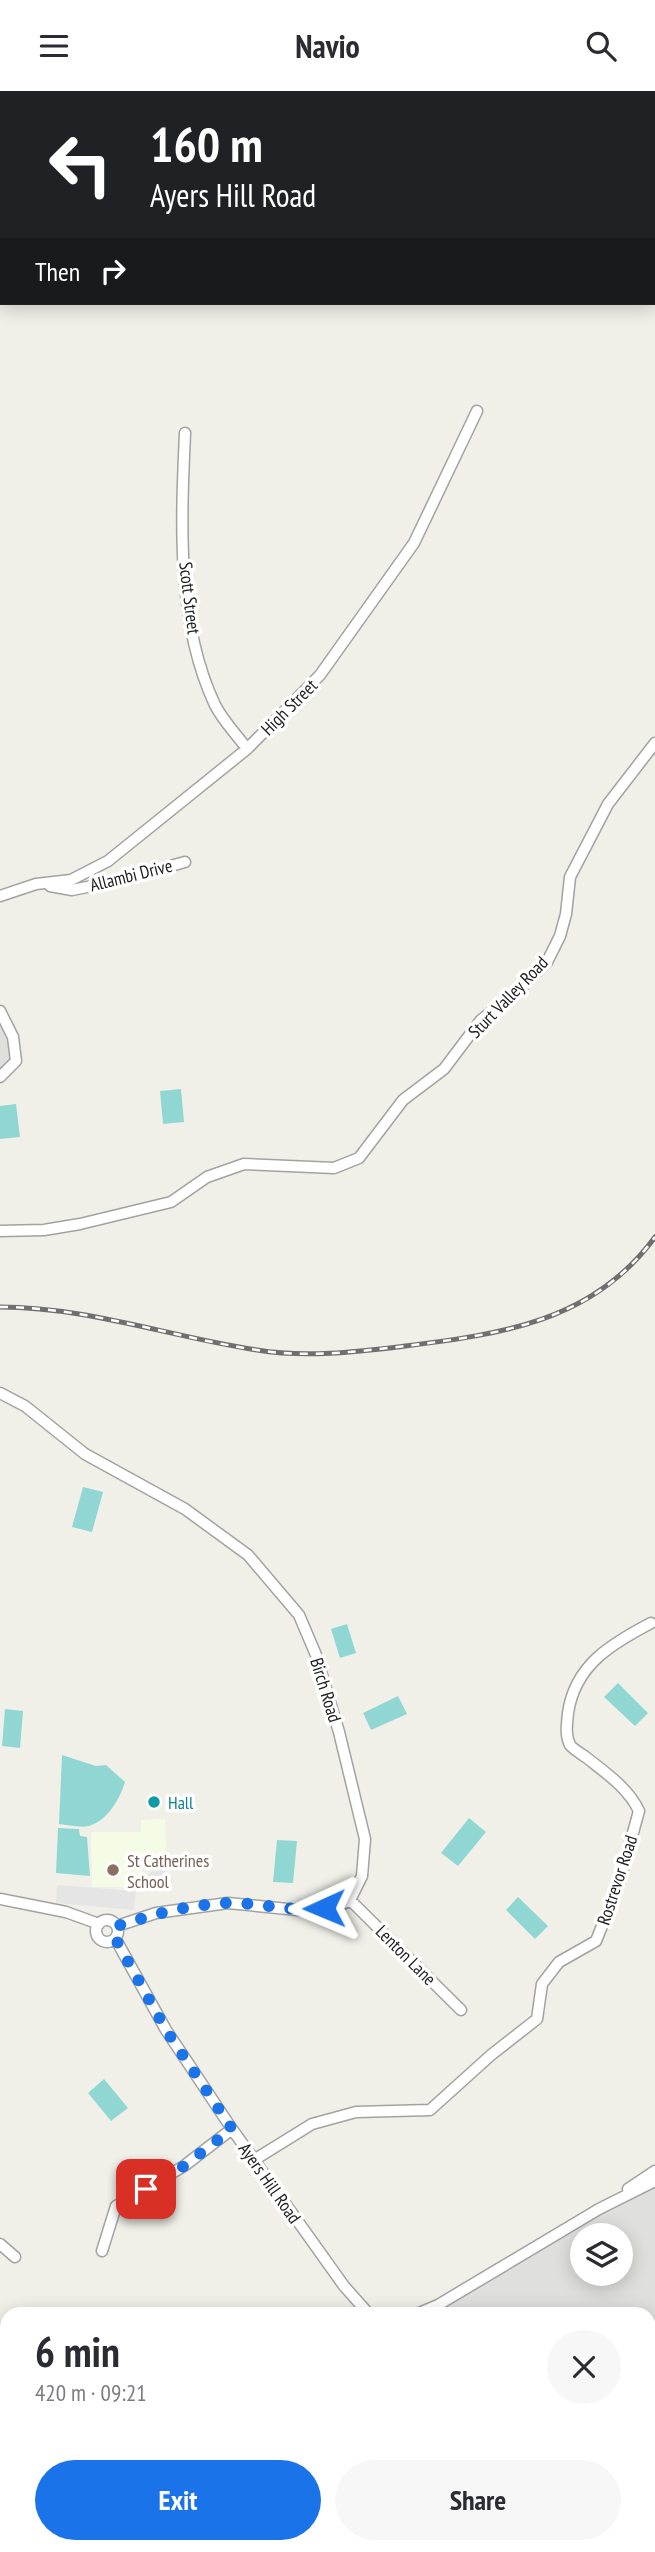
<!DOCTYPE html>
<html lang="en">
<head>
<meta charset="utf-8">
<style>
  body { margin:0; font-family:"PT Sans Narrow",sans-serif; background:#f7f7f7; color:#2b2b33; height:100vh; display:flex; flex-direction:column; font-size:26px; white-space:nowrap }
  * { box-sizing:border-box; margin:0 }
  p { font-size:23px; color:#7c7c81 }
  .icon { flex:none; width:38px; height:38px; fill:none; stroke:currentColor; stroke-width:2; stroke-linecap:round; stroke-linejoin:round }
  .map { position:relative; flex:1; overflow:hidden }
  .sheet { position:absolute; left:0px; top:2216px; width:656px; height:247px; display:flex; flex-direction:column; background:#fff; border-radius:21px 21px 0 0; box-shadow:0 4px 18px #0003 }
  .sheet>* { flex:none }
  .banner { position:absolute; left:0px; top:0px; width:656px; height:214px; box-shadow:0 4px 18px #0003; background:#202124; color:#fff; overflow:hidden }
  .buttons { position:absolute; left:570px; top:2132px; display:grid; gap:14px }
  .buttons a { display:grid; place-items:center; width:63px; height:63px; border-radius:50%; background:#fff; box-shadow:0 4px 18px #0003; font-size:35px }
  .pin { position:absolute; display:grid; place-items:center; width:60px; height:60px; color:#fff; margin:-30px; border-radius:14px; box-shadow:0 4px 10px #0006 }
  .me { position:absolute; width:77px; margin:-38px; rotate:269deg; stroke-linejoin:round; filter:drop-shadow(0 0 5px #0008) }
  .turn { display:flex; align-items:center; gap:24px; height:147px; padding:0 35px; font-size:32px }
  .turn .icon { width:91px; height:91px; stroke-width:2.5 }
  .turn b { display:block; font-size:49px; line-height:60px }
  .then { display:flex; align-items:center; height:66px; padding:0 35px; background:#0003; gap:14px; font-size:26px }
  .round { display:grid; place-items:center; flex:none; width:74px; height:74px; border-radius:37px; background:#f7f7f7 }
  .head { display:flex; align-items:center; justify-content:space-between; height:119px; padding:0 35px }
  h1 { font-size:42px; font-weight:600; line-height:52px }
  .primary-button { display:flex; gap:14px; margin-top:auto; padding:14px 35px }
  .primary-button a { flex:1; height:80px; border-radius:42px; background:#1a73e8; color:#fff; font-size:28px; font-weight:600; line-height:80px; text-align:center }
  .primary-button a+a { background:#f7f7f7; color:#2b2b33 }
  header { display:flex; justify-content:space-between; align-items:center; height:91px; padding:0 35px; background:#fff; font-size:32px; font-weight:600 }
  .map>svg:first-child { display:block }
  .residential { fill:#dfdfde; fill-rule:evenodd }
  .education { fill:#f5fce6 }
  .grass { fill:#bce5b5 }
  .forest { fill:#a2cba4 }
  .pitch { fill:#90d7d4 }
  .parking { fill:#e5e5e5 }
  .lines { fill:none; stroke-linecap:round; stroke-linejoin:round }
  .minor-casing { stroke:#a2a2a2; stroke-width:13 }
  .highway-casing { stroke:#ca3b3b; stroke-width:18 }
  .minor { stroke:#fff; stroke-width:10 }
  .highway { stroke:#dfa59a; stroke-width:14 }
  .rail-casing { stroke:#6f6f6f; stroke-width:5 }
  .rail { stroke:#fff; stroke-width:2.5; stroke-dasharray:8; stroke-linecap:butt }
  .route { stroke:#1a73e8; stroke-width:12; stroke-dasharray:0 21.6 }
  .culture-dot { fill:#0f9aa8; stroke:#fff; stroke-width:2.5 }
  .education-dot { fill:#8d6e63; stroke:#fff; stroke-width:2.5 }
  .labels { text-anchor:middle; dominant-baseline:central; stroke-width:7; stroke-linejoin:round; paint-order:stroke }
  .street-label { font-size:18px; fill:#212121; stroke:#fff }
  .culture-label { font-size:18px; fill:#0d838f; stroke:#fff; text-anchor:start }
  .education-label { font-size:18px; fill:#785e54; stroke:#fff; text-anchor:start }
</style>
</head>
<body>
<header><svg class="icon" aria-label="menu" viewBox="0 0 24 24"><path d="M4 6h16M4 12h16M4 18h16"/></svg>Navio<svg class="icon" aria-label="search" viewBox="0 0 24 24"><circle cx="10" cy="10" r="6"/><path d="M15 15l6 6"/></svg></header>
<div class="map">
<svg width="655" height="2461" viewBox="0 0 655 2461">
  <rect width="100%" height="100%" fill="#f0f0e9"/>
  <path class="residential" d="M 0,920 L 16,970 L 0,986 Z
    M 655,2090 L 655,2350 L 649,2361 L 649,2222 L 419,2222 ZM 583,2144 L 621,2144 L 621,2182 L 583,2182 Z"/>
  <path class="education" d="M 165,1728 L 166,1771 L 143,1772 L 142,1783 L 134,1784 L 134,1796 L 92,1796 L 91,1741 L 141,1741 L 141,1729 Z"/>
  <path class="grass" d="M 655,2409 L 655,2461 L 508,2461 L 525,2455 L 649,2455 L 649,2411 Z"/>
  <path class="forest" d="M 655,2350 L 655,2410 L 649,2412 L 649,2361 Z
    M 424,2455 L 531,2455 L 516,2461 L 423,2461 L 419,2457 Z"/>
  <path class="pitch" d="M 181,998 L 184,1031 L 163,1033 L 160,1000 Z
    M 16,1013 L 20,1046 L 0,1048 L 0,1015 Z
    M 83,1396 L 103,1401 L 92,1441 L 72,1436 Z
    M 347,1533 L 356,1562 L 340,1567 L 331,1538 Z
    M 618,1592 L 648,1622 L 635,1635 L 604,1606 Z
    M 398,1605 L 407,1623 L 371,1639 L 363,1622 Z
    M 5,1618 L 23,1620 L 20,1657 L 2,1655 Z
    M 62,1664 L 96,1675 L 106,1674 L 125,1691 C 120,1708 107,1730 89,1735 C 80,1737 68,1734 59,1733 Z
    M 469,1727 L 486,1741 L 458,1775 L 441,1762 Z
    M 58,1737 L 79,1738 L 80,1745 L 87,1746 L 90,1785 L 56,1782 Z
    M 277,1749 L 297,1750 L 293,1792 L 273,1791 Z
    M 518,1806 L 548,1835 L 535,1848 L 506,1819 Z
    M 104,1988 L 128,2017 L 111,2030 L 88,2002 Z"/>
  <path class="parking" d="M 163,1767 L 171,1774 L 148,1802 L 139,1795 Z
    M 57,1794 L 136,1800 L 134,1819 L 56,1812 Z"/>
  <g class="lines">
    <defs>
      <path id="minor" d="M 185,342 C 181,431 176,531 215,614 C 223,630 237,644 247,658
        M 50,795 L 72,799 L 112,791 L 185,771
        M 0,805 L 36,793 L 71,789 L 108,770 L 247,658 L 320,584 L 414,452 L 477,320
        M 0,920 L 13,946 L 16,970 L 0,986
        M 0,1140 L 44,1139 L 80,1133 L 171,1111 L 207,1086 L 244,1073 L 334,1077 L 359,1067 L 403,1009 L 444,978 L 481,929 L 519,899 L 547,871 L 560,845 L 566,823 L 570,786 L 608,713 L 655,652
        M 0,1302 L 25,1315 L 85,1363 L 185,1418 L 248,1464 L 299,1524 L 316,1564 L 339,1641 L 365,1748 L 362,1785 L 350,1809 L 341,1814 L 307,1820 L 228,1812 L 156,1822 L 117,1835
        M 0,1808 L 66,1821 L 99,1833
        M 350,1809 L 461,1919
        M96 1840a11 11 0 1 1 22 0a11 11 0 1 1-22 0Z
        M 115,1847 L 166,1939 L 232,2038 L 344,2195 L 368,2222
        M 254,2069 L 312,2033 L 356,2021 L 430,2019 L 491,1964 L 537,1928 L 542,1893 L 559,1871 L 596,1850 L 619,1792 L 639,1720 C 628,1697 606,1682 587,1667 C 582,1663 574,1659 570,1654 C 565,1644 567,1633 568,1622 C 575,1574 611,1553 651,1532
        M 628,2098 L 655,2080
        M 0,2153 L 15,2166
        M 102,2160 L 116,2115 L 184,2075 L 232,2038
        M 419,2222 L 438,2214 L 599,2118 L 655,2090
        M 649,2361 L 655,2350
        M 0,2401 L 7,2403
        M 145,2455 L 154,2461
        M 405,2461 L 424,2455"/>
      <path id="highway" d="M 649,2412 L 655,2410
        M 516,2461 L 531,2455"/>
    </defs>
    <use href="#minor" class="minor-casing"/>
    <use href="#highway" class="highway-casing"/>
    <use href="#minor" class="minor"/>
    <use href="#highway" class="highway"/>
    <defs>
      <path id="rail" d="M 0,1216 C 88,1216 170,1246 257,1259 C 306,1267 355,1261 405,1255 C 501,1243 593,1231 655,1146"/>
    </defs>
    <use href="#rail" class="rail-casing"/>
    <use href="#rail" class="rail"/>
  </g>
  <g class="lines">
    <path class="route" d="M 146,2098 L 184,2075 L 232,2038 L 166,1939 L 115,1847 L 118,1842 L 117,1835 C 152,1824 191,1813 228,1812 C 260,1811 291,1822 324,1817"/>
  </g>
  <circle class="culture-dot" cx="154" cy="1711" r="7"/>
  <circle class="education-dot" cx="113" cy="1779" r="7"/>
  <g class="labels">
    <g class="street-label">
      <text transform="translate(190 507) rotate(83)">Scott Street</text>
      <text transform="translate(289 616) rotate(-45)">High Street</text>
      <text transform="translate(131 784) rotate(-14)">Allambi Drive</text>
      <text transform="translate(508 906) rotate(-46)">Sturt Valley Road</text>
      <text transform="translate(326 1599) rotate(73)">Birch Road</text>
      <text transform="translate(617 1789) rotate(-72)">Rostrevor Road</text>
      <text transform="translate(406 1864) rotate(45)">Lenton Lane</text>
      <text transform="translate(270 2092) rotate(55)">Ayers Hill Road</text>
    </g>
    <g class="culture-label">
      <text x="168" y="1711">Hall</text>
    </g>
    <g class="education-label">
      <text x="127" y="1769">St Catherines<tspan x="127" dy="21">School</tspan></text>
    </g>
  </g>
</svg>
<div class="buttons">
<a><svg class="icon" aria-label="layers" viewBox="0 0 24 24"><path d="M12 4l9 5-9 5-9-5zM3 14l9 5 9-5"/></svg></a>
</div>
<div class="pin" style="left:146px;top:2098px;background:#d93025"><svg class="icon" aria-label="arrive" viewBox="0 0 24 24"><path d="M6 21V4h12l-3 4 3 4H6"/></svg></div>
<svg class="me" style="left:324px;top:1817px" viewBox="-20 -20 40 40"><path d="M0-17L14 15 0 8-14 15z" fill="#1a73e8" stroke="#fff" stroke-width="4"/></svg>
<div class="banner">
<div class="turn"><svg class="icon" aria-label="left" viewBox="0 0 24 24"><path d="M17 20v-9H6M10 6l-5 5 5 5"/></svg><div><b>160 m</b>Ayers Hill Road</div></div>
<div class="then">Then<svg class="icon" aria-label="right" viewBox="0 0 24 24"><path d="M7 20v-9h11M14 6l5 5-5 5"/></svg></div>
</div>
<section class="sheet">
<div class="head"><div><h1>6 min</h1><p>420 m · 09:21</p></div><a class="round"><svg class="icon" aria-label="close" viewBox="0 0 24 24"><path d="M6 6l12 12M18 6L6 18"/></svg></a></div>
<div class="primary-button"><a>Exit</a><a>Share</a></div>
</section>
</div>
</body>
</html>
